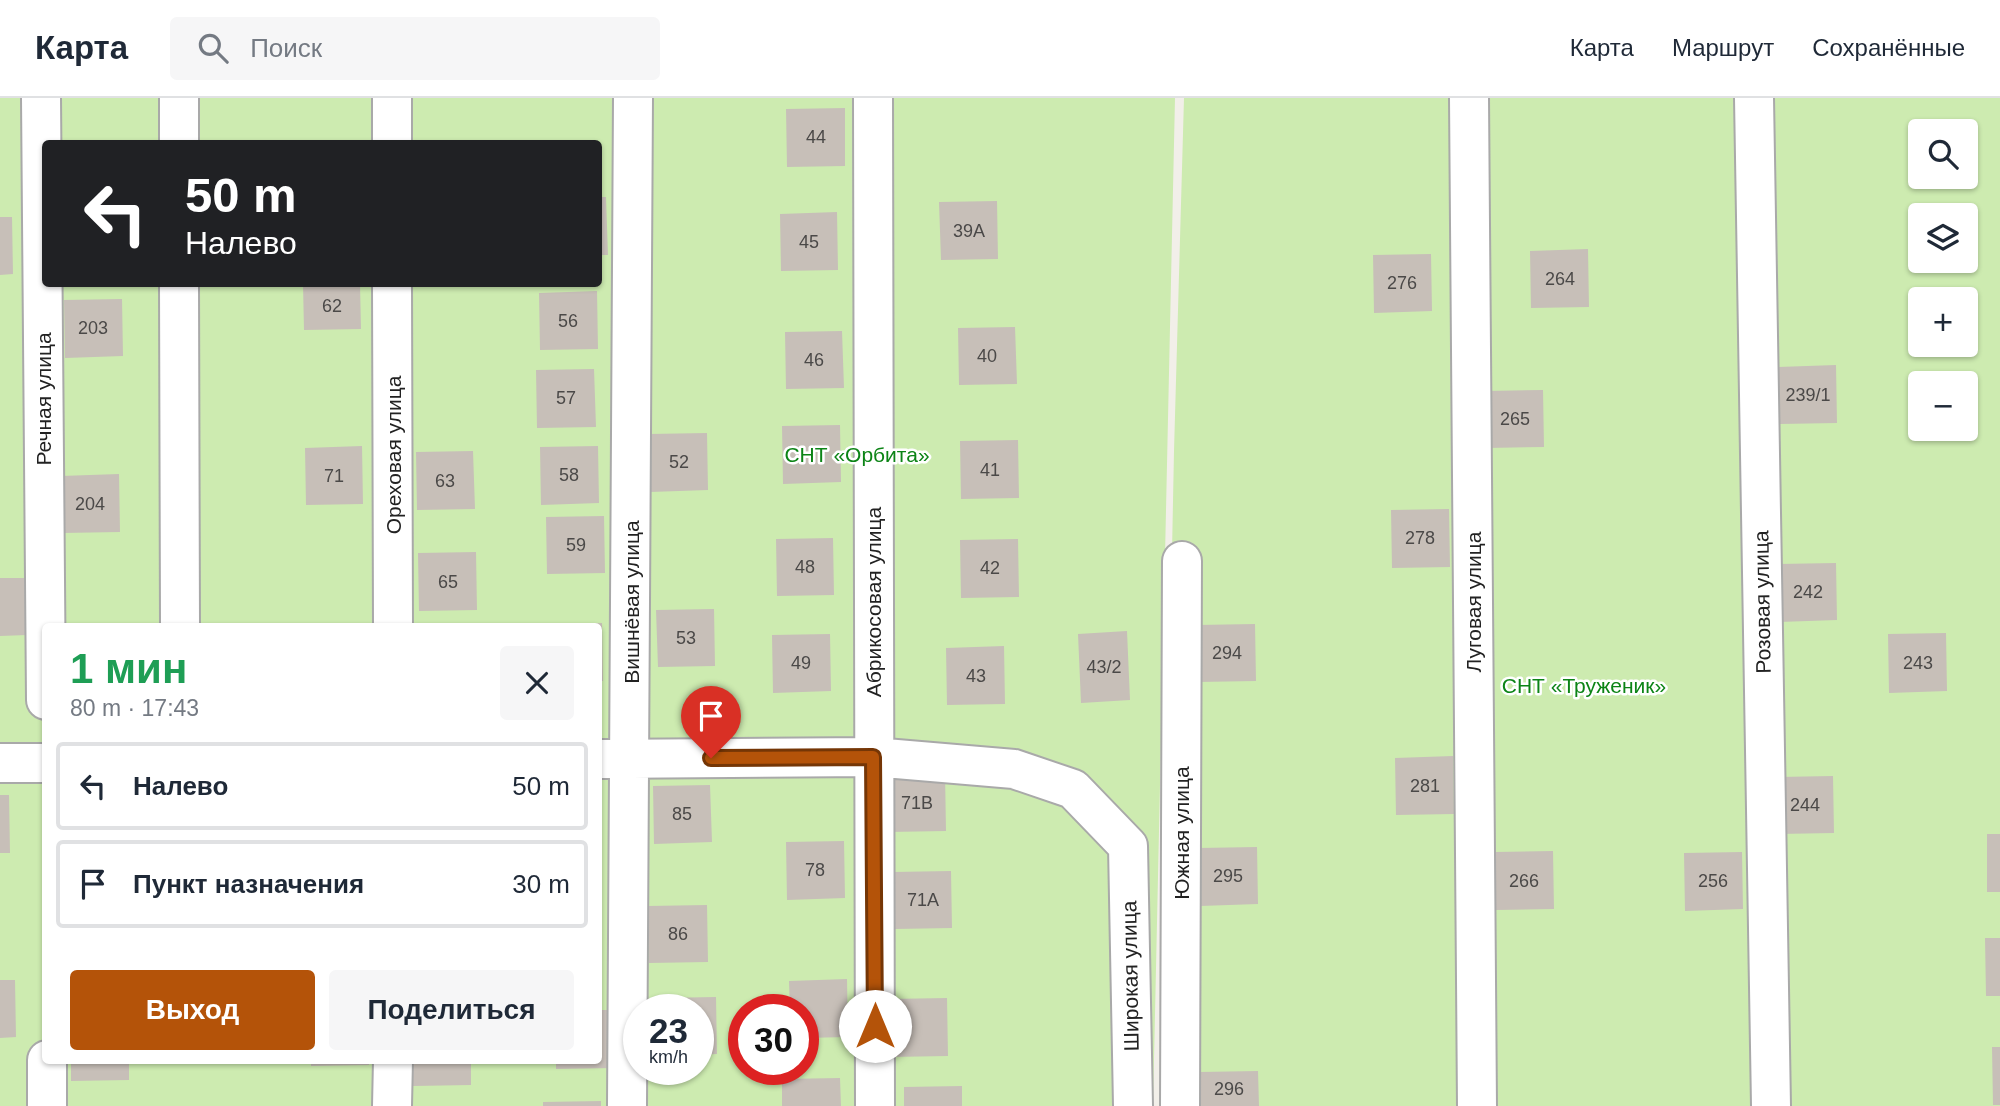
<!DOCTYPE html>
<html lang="ru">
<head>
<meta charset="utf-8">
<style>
  body { margin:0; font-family:Arial,sans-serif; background:#f6f6f7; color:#1f2937; height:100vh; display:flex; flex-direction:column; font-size:26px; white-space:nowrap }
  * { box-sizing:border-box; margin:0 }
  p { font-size:23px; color:#747a83 }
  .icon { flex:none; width:38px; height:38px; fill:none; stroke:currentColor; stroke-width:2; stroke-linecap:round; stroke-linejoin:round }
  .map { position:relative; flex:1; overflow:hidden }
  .drawer { position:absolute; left:42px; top:525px; width:560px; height:441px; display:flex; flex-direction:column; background:#fff; border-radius:7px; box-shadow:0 2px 5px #0004 }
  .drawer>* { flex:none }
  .top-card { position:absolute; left:42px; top:42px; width:560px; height:147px; border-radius:7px; box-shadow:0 2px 5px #0004; background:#202124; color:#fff; overflow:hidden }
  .fabs { position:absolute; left:1908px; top:21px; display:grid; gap:14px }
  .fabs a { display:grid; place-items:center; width:70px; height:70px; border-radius:7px; background:#fff; box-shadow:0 2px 5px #0004; font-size:35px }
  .speed { position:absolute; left:623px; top:896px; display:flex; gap:14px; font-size:35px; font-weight:700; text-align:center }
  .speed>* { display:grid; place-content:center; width:91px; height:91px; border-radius:50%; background:#fff; box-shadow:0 2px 5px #0004; line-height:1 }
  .speed small { font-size:18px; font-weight:400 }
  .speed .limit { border:10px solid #d22; background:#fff; color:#111 }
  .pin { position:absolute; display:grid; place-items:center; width:60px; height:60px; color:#fff; margin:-72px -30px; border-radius:50% 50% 50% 0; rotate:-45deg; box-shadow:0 0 7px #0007 }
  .pin .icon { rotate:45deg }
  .me { position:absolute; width:77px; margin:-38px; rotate:0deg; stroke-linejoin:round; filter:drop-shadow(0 0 5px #0008) }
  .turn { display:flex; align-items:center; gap:24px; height:147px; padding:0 28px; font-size:32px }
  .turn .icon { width:91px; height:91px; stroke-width:2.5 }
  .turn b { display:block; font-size:49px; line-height:60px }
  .round { display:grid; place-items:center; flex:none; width:74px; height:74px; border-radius:7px; background:#f6f6f7 }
  .headline { display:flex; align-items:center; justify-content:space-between; height:119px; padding:0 28px }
  h1 { font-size:42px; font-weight:700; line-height:52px; color:#1e9e55 }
  .cta { display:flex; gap:14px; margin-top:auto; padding:14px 28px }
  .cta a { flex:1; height:80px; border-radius:7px; background:#b45309; color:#fff; font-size:28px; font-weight:700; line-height:80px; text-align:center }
  .cta a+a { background:#f6f6f7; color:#1f2937 }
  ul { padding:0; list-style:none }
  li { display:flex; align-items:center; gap:21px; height:88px; margin:0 14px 10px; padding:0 14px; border:4px solid #e0e1e3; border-radius:7px }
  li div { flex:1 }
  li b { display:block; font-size:26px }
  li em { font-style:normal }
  header { display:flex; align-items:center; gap:42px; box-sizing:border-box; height:98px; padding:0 35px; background:#fff; border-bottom:2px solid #e0e1e3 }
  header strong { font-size:33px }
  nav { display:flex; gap:38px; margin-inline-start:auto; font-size:24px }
  .search { width:490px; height:63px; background:#f6f6f7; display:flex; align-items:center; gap:18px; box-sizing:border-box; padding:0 24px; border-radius:7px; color:#747a83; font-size:26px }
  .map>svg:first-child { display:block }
  .grass { fill:#cdebb0; fill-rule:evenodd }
  .building { fill:#c7bfb8 }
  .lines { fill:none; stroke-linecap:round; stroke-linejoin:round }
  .minor-casing { stroke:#a9a9a9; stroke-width:42 }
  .minor { stroke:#fff; stroke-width:38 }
  .route-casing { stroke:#753606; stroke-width:18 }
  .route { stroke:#b45309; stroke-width:12 }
  .labels { text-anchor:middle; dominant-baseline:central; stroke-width:5; stroke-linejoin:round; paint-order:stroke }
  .number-label { font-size:18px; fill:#4b4948 }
  .street-label { font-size:21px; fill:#222; stroke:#fff }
  .park-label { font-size:21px; fill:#0c8416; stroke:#fff }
</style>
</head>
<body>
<header>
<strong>Карта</strong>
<div class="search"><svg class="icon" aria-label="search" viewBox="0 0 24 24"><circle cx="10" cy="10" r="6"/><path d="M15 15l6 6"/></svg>Поиск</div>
<nav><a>Карта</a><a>Маршрут</a><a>Сохранённые</a></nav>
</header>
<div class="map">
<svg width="2000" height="1008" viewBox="0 0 2000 1008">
  <rect width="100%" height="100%" fill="#f2efe9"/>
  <path class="grass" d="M 0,0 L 1175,0 L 1153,1008 L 0,1008 ZM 46,46 L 598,46 L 598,186 L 46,186 ZM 46,528 L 598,528 L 598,962 L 46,962 ZM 639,912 L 698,912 L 698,971 L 639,971 ZM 744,912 L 803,912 L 803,971 L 744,971 Z
    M 1184,0 L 2000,0 L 2000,1008 L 1161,1008 L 1174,353 ZM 1920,33 L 1965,33 L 1965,79 L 1920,79 ZM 1920,117 L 1965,117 L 1965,163 L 1920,163 ZM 1920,201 L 1965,201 L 1965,247 L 1920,247 ZM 1920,285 L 1965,285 L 1965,331 L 1920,331 Z"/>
  <path class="building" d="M 845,10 L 845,68 L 787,69 L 786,11 Z
    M 598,99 L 606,99 L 608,157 L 598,157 Z
    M 997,103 L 998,161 L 941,162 L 939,104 Z
    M 837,114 L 838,172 L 781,173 L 780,116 Z
    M 0,119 L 12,119 L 13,176 L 0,177 Z
    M 1588,151 L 1589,209 L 1531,210 L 1530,153 Z
    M 1431,156 L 1432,213 L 1374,215 L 1373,157 Z
    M 303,186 L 360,186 L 361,231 L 304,232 Z
    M 597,193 L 598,251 L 540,252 L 539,195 Z
    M 122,201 L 123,258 L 65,260 L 64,202 Z
    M 1015,229 L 1017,286 L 959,287 L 958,230 Z
    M 842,233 L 844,290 L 786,291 L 785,234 Z
    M 1836,267 L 1837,325 L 1780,326 L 1778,269 Z
    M 594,271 L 596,329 L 537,330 L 536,272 Z
    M 1543,292 L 1544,349 L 1486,350 L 1485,293 Z
    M 840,327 L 841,384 L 783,386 L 782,328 Z
    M 707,335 L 708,392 L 650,394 L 649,336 Z
    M 1018,342 L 1019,400 L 961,401 L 960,343 Z
    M 362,348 L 363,406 L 306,407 L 305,350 Z
    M 598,348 L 599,405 L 541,407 L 540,349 Z
    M 473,353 L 475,411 L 417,412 L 416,354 Z
    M 119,376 L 120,434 L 62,435 L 61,378 Z
    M 1449,411 L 1450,469 L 1392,470 L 1391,412 Z
    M 604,418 L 605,475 L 547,476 L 546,419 Z
    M 833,440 L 834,497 L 777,498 L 776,441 Z
    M 1018,441 L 1019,499 L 961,500 L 960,442 Z
    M 476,454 L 477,512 L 419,513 L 418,455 Z
    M 1836,465 L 1837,522 L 1779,524 L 1778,466 Z
    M 0,480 L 26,480 L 27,537 L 0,538 Z
    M 714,511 L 715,568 L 658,569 L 656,512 Z
    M 602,525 L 603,583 L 598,583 L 598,528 L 562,528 L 562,526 Z
    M 1255,526 L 1256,583 L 1198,584 L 1197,527 Z
    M 1127,533 L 1130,602 L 1081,605 L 1078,536 Z
    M 1946,535 L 1947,593 L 1889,595 L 1888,536 Z
    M 830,536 L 831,593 L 773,595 L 772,537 Z
    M 1004,548 L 1005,606 L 947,607 L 946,550 Z
    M 1453,658 L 1454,716 L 1396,717 L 1395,660 Z
    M 945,675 L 946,733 L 888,734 L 888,676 Z
    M 1833,678 L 1834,735 L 1776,736 L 1776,679 Z
    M 710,687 L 712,744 L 654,746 L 653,688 Z
    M 0,697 L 9,697 L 10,755 L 0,755 Z
    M 1987,736 L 2000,736 L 2000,794 L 1987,794 Z
    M 844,743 L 845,800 L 787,802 L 786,744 Z
    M 1257,749 L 1258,806 L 1200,808 L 1199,750 Z
    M 1553,753 L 1554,811 L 1496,812 L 1495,754 Z
    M 1742,754 L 1743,811 L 1685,813 L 1684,755 Z
    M 951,773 L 952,830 L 895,831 L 893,774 Z
    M 707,807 L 708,864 L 649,865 L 648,808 Z
    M 1985,840 L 2000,840 L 2000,898 L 1986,898 Z
    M 847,881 L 848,939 L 803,940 L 803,912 L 790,912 L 789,883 Z
    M 0,882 L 15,882 L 16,939 L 0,940 Z
    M 716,899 L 717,956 L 698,957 L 698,912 L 659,912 L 659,900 Z
    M 947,900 L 948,958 L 890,959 L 889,901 Z
    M 598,912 L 613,912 L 614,970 L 556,971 L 556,962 L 598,962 Z
    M 1992,949 L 2000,949 L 2000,1007 L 1993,1007 Z
    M 71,962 L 129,962 L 129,982 L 71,983 Z
    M 311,962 L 369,962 L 369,967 L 311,968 Z
    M 413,962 L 471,962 L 471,987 L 413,988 Z
    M 1258,973 L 1259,1008 L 1201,1008 L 1200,974 Z
    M 840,980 L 841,1008 L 782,1008 L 782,981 Z
    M 962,988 L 962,1008 L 904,1008 L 904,989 Z
    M 601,1003 L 601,1008 L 543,1008 L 543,1004 Z"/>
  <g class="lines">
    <defs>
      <path id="minor" d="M 41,0 L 46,602
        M 179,0 L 179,46
        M 392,0 L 392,46
        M 873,0 L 875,1008
        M 1469,0 L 1477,1008
        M 1754,0 L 1771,1008
        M 179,186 L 180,528
        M 392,186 L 393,528
        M 598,661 L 873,659 L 1014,671 L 1073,691 L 1128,748 L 1133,1008
        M 0,665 L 46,665
        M 47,962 L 47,1008
        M 392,1008 L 393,962
        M 627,1008 L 633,0
        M 1180,1008 L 1182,463"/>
    </defs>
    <use href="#minor" class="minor-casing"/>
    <use href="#minor" class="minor"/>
  </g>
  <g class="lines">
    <defs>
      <path id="route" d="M 711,660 L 873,659 L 875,928"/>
    </defs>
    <use href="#route" class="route-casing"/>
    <use href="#route" class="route"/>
  </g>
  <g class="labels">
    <g class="number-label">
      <text x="816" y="39">44</text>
      <text x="969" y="133">39А</text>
      <text x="809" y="144">45</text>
      <text x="1560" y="181">264</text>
      <text x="1402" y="185">276</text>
      <text x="332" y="208">62</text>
      <text x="568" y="223">56</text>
      <text x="93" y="230">203</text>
      <text x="987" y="258">40</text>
      <text x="814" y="262">46</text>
      <text x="1808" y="297">239/1</text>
      <text x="566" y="300">57</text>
      <text x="1515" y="321">265</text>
      <text x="679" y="364">52</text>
      <text x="990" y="372">41</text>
      <text x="569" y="377">58</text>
      <text x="334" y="378">71</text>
      <text x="445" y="383">63</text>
      <text x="90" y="406">204</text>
      <text x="1420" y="440">278</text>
      <text x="576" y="447">59</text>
      <text x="805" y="469">48</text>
      <text x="990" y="470">42</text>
      <text x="448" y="484">65</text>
      <text x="1808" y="494">242</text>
      <text x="686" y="540">53</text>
      <text x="1227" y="555">294</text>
      <text x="801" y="565">49</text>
      <text x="1918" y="565">243</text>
      <text x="1104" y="569">43/2</text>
      <text x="976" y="578">43</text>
      <text x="1425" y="688">281</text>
      <text x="917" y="705">71В</text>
      <text x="1805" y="707">244</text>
      <text x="682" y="716">85</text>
      <text x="815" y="772">78</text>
      <text x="1228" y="778">295</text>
      <text x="1524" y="783">266</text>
      <text x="1713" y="783">256</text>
      <text x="923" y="802">71А</text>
      <text x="678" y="836">86</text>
      <text x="1229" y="991">296</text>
    </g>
    <g class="street-label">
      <text transform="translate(43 301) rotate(-90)">Речная улица</text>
      <text transform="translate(393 357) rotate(-90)">Ореховая улица</text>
      <text transform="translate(631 504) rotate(-90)">Вишнёвая улица</text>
      <text transform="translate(873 504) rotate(-90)">Абрикосовая улица</text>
      <text transform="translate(1473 504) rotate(-90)">Луговая улица</text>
      <text transform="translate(1762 504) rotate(-91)">Розовая улица</text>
      <text transform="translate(1181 735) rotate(-90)">Южная улица</text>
      <text transform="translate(1130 878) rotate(-91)">Широкая улица</text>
    </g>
    <g class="park-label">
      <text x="857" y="356">СНТ «Орбита»</text>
      <text x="1584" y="587">СНТ «Труженик»</text>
    </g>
  </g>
</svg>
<div class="fabs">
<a><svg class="icon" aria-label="search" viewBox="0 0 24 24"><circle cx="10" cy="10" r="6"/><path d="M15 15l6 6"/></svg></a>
<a><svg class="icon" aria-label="layers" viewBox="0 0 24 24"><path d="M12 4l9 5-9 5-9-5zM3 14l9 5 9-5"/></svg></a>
<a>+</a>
<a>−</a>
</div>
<div class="speed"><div>23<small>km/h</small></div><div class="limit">30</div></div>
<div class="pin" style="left:711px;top:660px;background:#d93025"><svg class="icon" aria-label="arrive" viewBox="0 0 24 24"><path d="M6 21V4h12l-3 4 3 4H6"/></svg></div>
<svg class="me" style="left:875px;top:928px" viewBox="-20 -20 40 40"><circle r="19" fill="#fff"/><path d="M0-13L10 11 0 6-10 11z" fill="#b45309"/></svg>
<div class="top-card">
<div class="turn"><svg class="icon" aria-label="left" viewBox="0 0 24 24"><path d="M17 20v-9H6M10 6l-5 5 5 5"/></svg><div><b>50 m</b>Налево</div></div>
</div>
<section class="drawer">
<div class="headline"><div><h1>1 мин</h1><p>80 m · 17:43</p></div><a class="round"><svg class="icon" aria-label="close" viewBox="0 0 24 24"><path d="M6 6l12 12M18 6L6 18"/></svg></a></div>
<ul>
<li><svg class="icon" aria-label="left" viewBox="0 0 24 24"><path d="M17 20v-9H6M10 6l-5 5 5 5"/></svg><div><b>Налево</b></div><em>50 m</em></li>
<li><svg class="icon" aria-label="arrive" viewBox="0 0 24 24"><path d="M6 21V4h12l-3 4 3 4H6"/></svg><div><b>Пункт назначения</b></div><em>30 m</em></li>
</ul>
<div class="cta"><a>Выход</a><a>Поделиться</a></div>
</section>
</div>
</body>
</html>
